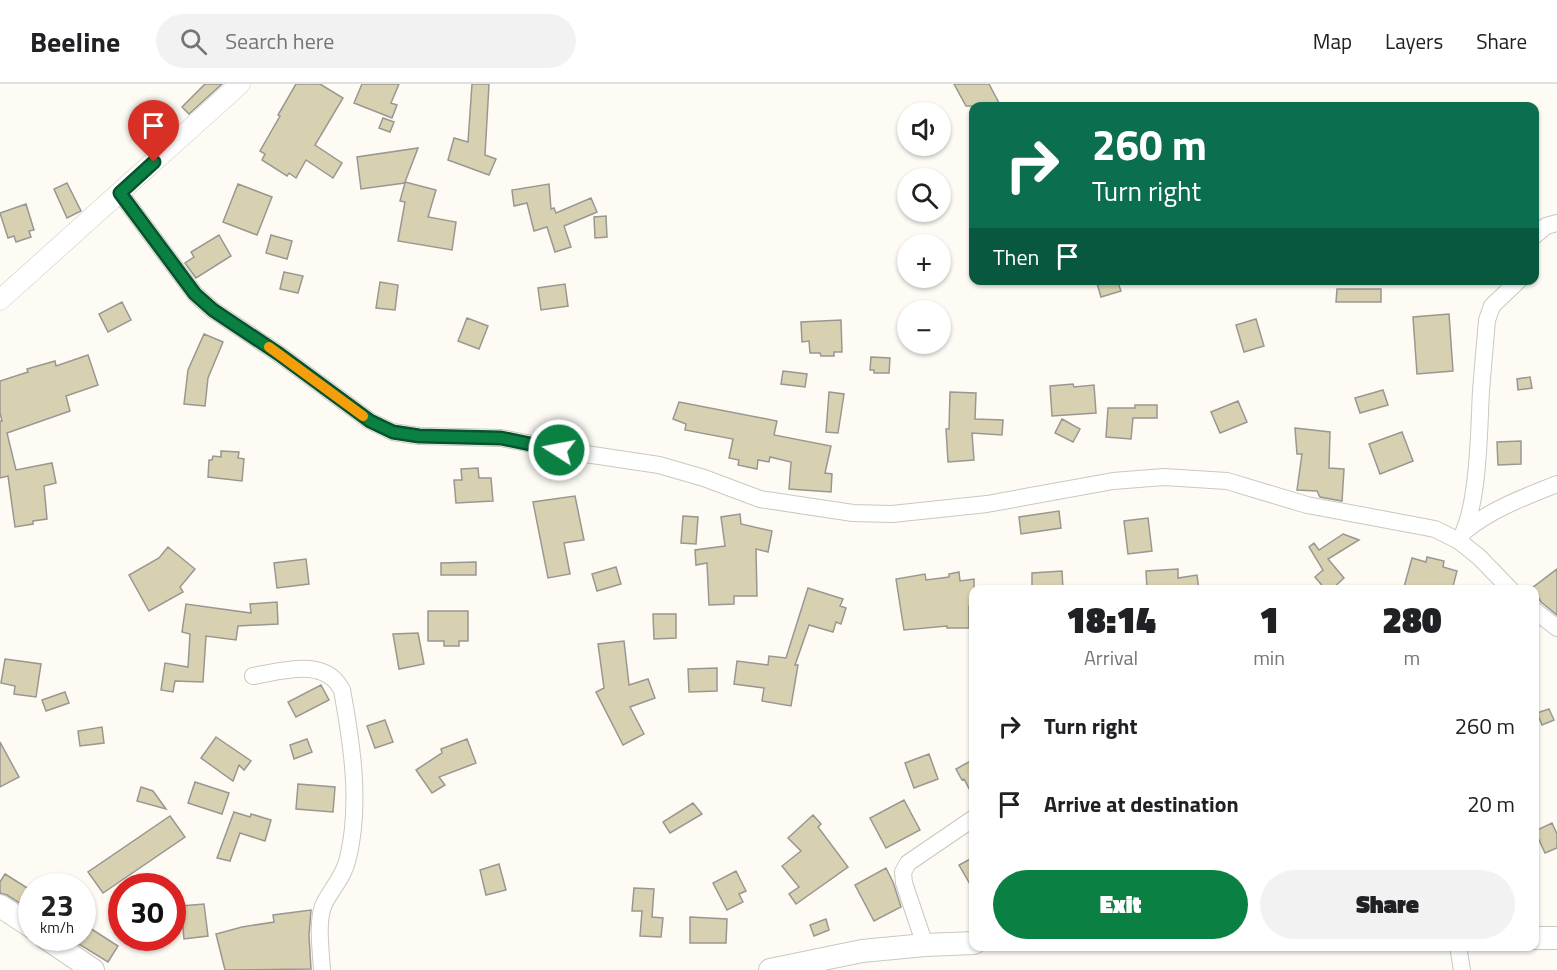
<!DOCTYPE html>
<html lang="en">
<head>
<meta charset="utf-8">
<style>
  body { margin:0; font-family:"Titillium Web",sans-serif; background:#f2f2f2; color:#202124; height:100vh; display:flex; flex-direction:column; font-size:22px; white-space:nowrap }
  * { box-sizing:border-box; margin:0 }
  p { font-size:20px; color:#757577 }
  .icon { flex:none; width:33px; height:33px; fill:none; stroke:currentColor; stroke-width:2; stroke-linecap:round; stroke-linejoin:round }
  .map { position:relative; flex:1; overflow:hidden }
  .side { position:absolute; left:969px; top:501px; width:570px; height:366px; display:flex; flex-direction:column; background:#fff; border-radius:12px; box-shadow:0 2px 4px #0004 }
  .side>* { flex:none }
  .guide { position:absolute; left:969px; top:18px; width:570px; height:183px; border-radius:12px; box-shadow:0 2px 4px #0004; background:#0b6e4f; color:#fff; overflow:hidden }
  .tools { position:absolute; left:897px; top:18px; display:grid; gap:12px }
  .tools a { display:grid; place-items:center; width:54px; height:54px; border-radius:50%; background:#fff; box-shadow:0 2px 4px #0004; font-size:30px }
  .speed { position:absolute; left:18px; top:789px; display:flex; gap:12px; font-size:30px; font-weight:700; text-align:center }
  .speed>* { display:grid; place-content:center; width:78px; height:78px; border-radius:50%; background:#fff; box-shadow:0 2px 4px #0004; line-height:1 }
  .speed small { font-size:15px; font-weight:400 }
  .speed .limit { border:9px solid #d22; background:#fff; color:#111 }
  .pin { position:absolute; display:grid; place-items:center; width:51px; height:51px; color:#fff; margin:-62px -26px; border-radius:50% 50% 50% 0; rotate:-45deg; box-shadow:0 0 6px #0007 }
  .pin .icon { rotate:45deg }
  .me { position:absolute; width:66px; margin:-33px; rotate:281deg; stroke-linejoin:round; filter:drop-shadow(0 0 4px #0008) }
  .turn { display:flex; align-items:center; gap:21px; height:126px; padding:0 24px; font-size:27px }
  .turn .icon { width:78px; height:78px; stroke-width:2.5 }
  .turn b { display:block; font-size:42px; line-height:51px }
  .then { display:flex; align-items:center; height:57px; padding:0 24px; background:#0003; gap:12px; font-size:22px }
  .eta { display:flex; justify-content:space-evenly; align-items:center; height:102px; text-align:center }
  .eta b { font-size:36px; font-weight:800; line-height:42px }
  .button { display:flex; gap:12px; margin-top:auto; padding:12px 24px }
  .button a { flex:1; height:69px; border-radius:36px; background:#0b8043; color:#fff; font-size:24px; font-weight:800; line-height:69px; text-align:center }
  .button a+a { background:#f2f2f2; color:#202124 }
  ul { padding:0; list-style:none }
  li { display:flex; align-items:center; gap:18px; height:78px; padding:0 24px }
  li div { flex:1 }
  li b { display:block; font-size:22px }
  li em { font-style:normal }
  header { display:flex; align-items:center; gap:36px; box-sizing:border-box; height:84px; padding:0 30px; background:#fff; border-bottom:2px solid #e0e0e0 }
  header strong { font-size:28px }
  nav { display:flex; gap:33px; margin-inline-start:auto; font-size:21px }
  .search { width:420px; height:54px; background:#f2f2f2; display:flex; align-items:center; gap:15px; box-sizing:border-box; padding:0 21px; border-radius:33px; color:#757577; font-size:22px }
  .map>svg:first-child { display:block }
  .building { fill:#d8d1b1; stroke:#999791; stroke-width:1.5 }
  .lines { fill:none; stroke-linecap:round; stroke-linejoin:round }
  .minor-casing { stroke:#c9c8c1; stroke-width:18 }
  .tertiary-casing { stroke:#c9c8c1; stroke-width:21 }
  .secondary-casing { stroke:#c9c8c1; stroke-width:24 }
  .minor { stroke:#fff; stroke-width:16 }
  .tertiary { stroke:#fff; stroke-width:20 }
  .secondary { stroke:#fff; stroke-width:22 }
  .route-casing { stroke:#07532c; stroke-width:15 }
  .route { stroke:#0b8043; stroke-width:10 }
  .slow { stroke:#f59e0b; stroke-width:10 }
</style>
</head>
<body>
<header>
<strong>Beeline</strong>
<div class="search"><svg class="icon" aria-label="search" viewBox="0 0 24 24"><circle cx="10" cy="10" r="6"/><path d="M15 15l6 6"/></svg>Search here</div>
<nav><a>Map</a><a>Layers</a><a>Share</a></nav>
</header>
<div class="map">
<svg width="1557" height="886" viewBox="0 0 1557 886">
  <rect width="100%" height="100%" fill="#fdfbf4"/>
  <path class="building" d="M 205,0 L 222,0 L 189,30 L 182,23 Z
    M 296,0 L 320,0 L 343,14 L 315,61 L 342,79 L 333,94 L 306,76 L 296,94 L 289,89 L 287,92 L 262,76 L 265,70 L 260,67 L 280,32 L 278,31 Z
    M 362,0 L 399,0 L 391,19 L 397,21 L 392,34 L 354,19 Z
    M 472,0 L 489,0 L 485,71 L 496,75 L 489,91 L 448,76 L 454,54 L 468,58 Z
    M 954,0 L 989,0 L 999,19 L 992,22 L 966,22 Z
    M 383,34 L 394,38 L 390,48 L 379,44 Z
    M 418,64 L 405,98 L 436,106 L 428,133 L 456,138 L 452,166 L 398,157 L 405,118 L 400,117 L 405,99 L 361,105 L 357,73 Z
    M 67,99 L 81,127 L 67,134 L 54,105 Z
    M 238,100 L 272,113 L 257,151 L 223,138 Z
    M 549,100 L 551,125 L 554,124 L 556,129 L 591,114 L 597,128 L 564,142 L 571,163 L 555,168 L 547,143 L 534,147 L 527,119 L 514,122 L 512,106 Z
    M 26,120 L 34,146 L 29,147 L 31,153 L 16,158 L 14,152 L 8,154 L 0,129 Z
    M 606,132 L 607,153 L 595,154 L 594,133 Z
    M 219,151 L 231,172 L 196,194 L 185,179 L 194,173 L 191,168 Z
    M 271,151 L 292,157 L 287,175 L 266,169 Z
    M 284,188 L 303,192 L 298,209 L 280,205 Z
    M 1096,196 L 1117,196 L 1121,207 L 1101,213 Z
    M 380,198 L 398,201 L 395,226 L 376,224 Z
    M 565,200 L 568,222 L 541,226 L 538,204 Z
    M 1337,205 L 1381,205 L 1381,218 L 1336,218 Z
    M 122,218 L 131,236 L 108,248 L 99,230 Z
    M 1449,230 L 1453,287 L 1417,290 L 1413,233 Z
    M 467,234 L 488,242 L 479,265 L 458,257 Z
    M 1256,235 L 1264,262 L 1244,268 L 1236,241 Z
    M 841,236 L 842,268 L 834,268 L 834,272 L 821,272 L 820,269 L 810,269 L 809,257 L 802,258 L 801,238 Z
    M 204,250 L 223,258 L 208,294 L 205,322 L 184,320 L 188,286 Z
    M 88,271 L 98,301 L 66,312 L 70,327 L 7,349 L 16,386 L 52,379 L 56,399 L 44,402 L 47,435 L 33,437 L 33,440 L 15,443 L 8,392 L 0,394 L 0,337 L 2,337 L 0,329 L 0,297 L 28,288 L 27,285 L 55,277 L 56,282 Z
    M 871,273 L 890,274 L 889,289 L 874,289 L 874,286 L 870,286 Z
    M 783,287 L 807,290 L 805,303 L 781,300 Z
    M 1530,293 L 1532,304 L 1518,306 L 1517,295 Z
    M 1073,300 L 1074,303 L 1094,301 L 1096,329 L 1052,332 L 1050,302 Z
    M 1383,306 L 1388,321 L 1360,329 L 1355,314 Z
    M 829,308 L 844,310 L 838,349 L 826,348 Z
    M 950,308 L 976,309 L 975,335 L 1003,336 L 1002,351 L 972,349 L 974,376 L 948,378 L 946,345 L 949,345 Z
    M 1238,317 L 1247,338 L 1220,349 L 1211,328 Z
    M 679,318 L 777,337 L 774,351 L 831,362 L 825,389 L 832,390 L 831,408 L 789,405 L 791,378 L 770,373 L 769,378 L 758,376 L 757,385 L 738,381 L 739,376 L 729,374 L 733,355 L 685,346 L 686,340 L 673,335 Z
    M 1135,321 L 1157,321 L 1157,334 L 1133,334 L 1131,355 L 1106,353 L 1108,324 L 1135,324 Z
    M 1062,335 L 1080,345 L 1073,358 L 1055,349 Z
    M 1295,344 L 1330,348 L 1329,384 L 1344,385 L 1342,417 L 1320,413 L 1317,407 L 1297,406 L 1302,370 L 1297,370 Z
    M 1402,348 L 1413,377 L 1380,390 L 1369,360 Z
    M 1521,357 L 1521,380 L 1498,381 L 1497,358 Z
    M 221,367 L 239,368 L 238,374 L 244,375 L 242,397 L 208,393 L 209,376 L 212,376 L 213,372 L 221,373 Z
    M 478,384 L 479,394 L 491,394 L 493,417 L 456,419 L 454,396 L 462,396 L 461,385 Z
    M 575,412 L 584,456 L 564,459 L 570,490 L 548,494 L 533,418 Z
    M 1059,427 L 1061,444 L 1021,450 L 1019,433 Z
    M 740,430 L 741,440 L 772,447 L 768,468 L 756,465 L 757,512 L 734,512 L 734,520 L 709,521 L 707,479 L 696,481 L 695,466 L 725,462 L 721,433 Z
    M 683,432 L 698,433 L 696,460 L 681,459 Z
    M 1148,434 L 1152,467 L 1128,470 L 1124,437 Z
    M 1343,450 L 1359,456 L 1328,475 L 1344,494 L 1331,506 L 1326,506 L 1315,493 L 1323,486 L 1309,463 L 1314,459 L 1319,466 Z
    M 168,463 L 195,485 L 180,503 L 183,508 L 149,527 L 129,491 L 159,474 Z
    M 1427,473 L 1444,477 L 1443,483 L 1457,487 L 1452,506 L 1416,506 L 1404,503 L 1412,474 L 1426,478 Z
    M 306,475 L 309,500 L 277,504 L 274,479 Z
    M 476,478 L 476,491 L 441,491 L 441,479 Z
    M 616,483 L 621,500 L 597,507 L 592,490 Z
    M 1178,485 L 1178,494 L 1197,491 L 1199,506 L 1147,506 L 1146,487 Z
    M 1557,485 L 1557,531 L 1541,518 L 1532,504 Z
    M 1062,487 L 1063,506 L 1032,506 L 1032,489 Z
    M 959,488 L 960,497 L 974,495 L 974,521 L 969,522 L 969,544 L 947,544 L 947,542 L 904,546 L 896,495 L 925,490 L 926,496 L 949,493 L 949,490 Z
    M 808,504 L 843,515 L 840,522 L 846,524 L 841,540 L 836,538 L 833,548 L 809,541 L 795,581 L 798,581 L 791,622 L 762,617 L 764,604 L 734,600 L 737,577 L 768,581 L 769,572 L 786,574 Z
    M 277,518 L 278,540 L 238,542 L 236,556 L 206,552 L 203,598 L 175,597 L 173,608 L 161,606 L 165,579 L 188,583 L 190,550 L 182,548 L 186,520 L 251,529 L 250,520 Z
    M 428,527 L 468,527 L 468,557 L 459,557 L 459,562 L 444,562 L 444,557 L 428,557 Z
    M 653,530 L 676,530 L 676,554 L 654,555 Z
    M 418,549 L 424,580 L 399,585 L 393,550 Z
    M 624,557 L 629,601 L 648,595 L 655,614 L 630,623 L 644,650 L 623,661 L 596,608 L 604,604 L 598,560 Z
    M 5,575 L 41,580 L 36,613 L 14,610 L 15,602 L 1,599 Z
    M 717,584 L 717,607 L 689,608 L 688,585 Z
    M 321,601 L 329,616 L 296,633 L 288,618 Z
    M 65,608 L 69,619 L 46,627 L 42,616 Z
    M 1549,625 L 1554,636 L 1542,641 L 1537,629 Z
    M 385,636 L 393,658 L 375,664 L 367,642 Z
    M 102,643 L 104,659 L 80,662 L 78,647 Z
    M 216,653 L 251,677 L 244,686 L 239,681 L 233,697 L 201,674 Z
    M 307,655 L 312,668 L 294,675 L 290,661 Z
    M 467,655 L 476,679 L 439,693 L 445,701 L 432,709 L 416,686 L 442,669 L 441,665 Z
    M 0,658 L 19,693 L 0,703 Z
    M 929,670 L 938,695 L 914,704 L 905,679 Z
    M 974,675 L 974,714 L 964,695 L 962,696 L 956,685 Z
    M 195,698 L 229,709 L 222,730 L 188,719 Z
    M 298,700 L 335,703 L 333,728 L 296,725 Z
    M 141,703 L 153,707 L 166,725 L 137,717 Z
    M 904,716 L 920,746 L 886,764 L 870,734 Z
    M 693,719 L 702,730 L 670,749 L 663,738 Z
    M 234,728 L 250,733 L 251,730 L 271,736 L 265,757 L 240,749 L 230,777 L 217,774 Z
    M 813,731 L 821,740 L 818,743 L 848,783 L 796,820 L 789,810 L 799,803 L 782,782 L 801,767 L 788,754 Z
    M 170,732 L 185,753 L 103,809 L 88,788 Z
    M 1552,739 L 1557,750 L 1557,764 L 1545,769 L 1535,747 Z
    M 974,773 L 974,807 L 959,781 Z
    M 499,780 L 506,806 L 486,811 L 480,786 Z
    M 886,784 L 893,798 L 901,823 L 874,837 L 855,801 Z
    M 736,787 L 746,807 L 739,810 L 743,818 L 727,826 L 713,799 Z
    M 5,790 L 32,807 L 32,827 L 7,811 L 0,809 L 0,798 Z
    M 634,804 L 654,805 L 652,833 L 663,834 L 661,853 L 640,852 L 642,827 L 632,827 Z
    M 204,820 L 208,852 L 184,855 L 181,822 Z
    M 311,826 L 309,851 L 311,885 L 225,886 L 216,850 L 242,843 L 274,838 L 273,831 Z
    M 690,833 L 727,835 L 726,859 L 690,859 Z
    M 826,835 L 829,846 L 814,852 L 810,841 Z
    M 82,839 L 118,862 L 108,878 L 69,854 L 82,854 Z"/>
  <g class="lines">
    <defs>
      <path id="minor" d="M 120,109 L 195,210 L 213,226 L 279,270 L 370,337 L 393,348 L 419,352 L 501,354 L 579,369 L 659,381 L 704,394 L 760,415 L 853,429 L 892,430 L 987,420 L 1113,397 L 1164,393 L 1227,397 L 1307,421 L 1435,445 L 1459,457 L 1479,473 L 1511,506
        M 1534,152 L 1546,142 L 1557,139
        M 1465,447 C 1491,425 1525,413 1557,400
        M 1459,457 C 1479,426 1479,344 1481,306 C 1483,282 1485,259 1487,236 L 1492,222 L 1519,196
        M 1534,526 L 1557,544
        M 253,592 C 283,587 325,573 342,606 C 352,660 361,720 348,774 C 344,792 333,803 325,818 C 316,834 321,867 322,886
        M 925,861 L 904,799 L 903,788 L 908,779 L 974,734
        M 1458,862 L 1462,886"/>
      <path id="tertiary" d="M 0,216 L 240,0"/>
      <path id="secondary" d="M 0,822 L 32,843
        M 46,854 L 93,886
        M 1534,854 L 1557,854
        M 770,886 L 862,867 L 925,861 L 974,859"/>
    </defs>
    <use href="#minor" class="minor-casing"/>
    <use href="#tertiary" class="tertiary-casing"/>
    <use href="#secondary" class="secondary-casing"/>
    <use href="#minor" class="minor"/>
    <use href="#tertiary" class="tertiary"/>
    <use href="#secondary" class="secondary"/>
  </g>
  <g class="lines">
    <defs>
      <path id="route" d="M 154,78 L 120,109 L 195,210 L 213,226 L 279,270 L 370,337 L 393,348 L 419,352 L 501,354 L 559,366"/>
    </defs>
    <use href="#route" class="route-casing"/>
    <use href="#route" class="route"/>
    <path class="slow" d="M 269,263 L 363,332"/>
  </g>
</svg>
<div class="tools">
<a><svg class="icon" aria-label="sound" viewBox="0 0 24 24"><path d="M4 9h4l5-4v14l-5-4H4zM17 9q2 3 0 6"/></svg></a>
<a><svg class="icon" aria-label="search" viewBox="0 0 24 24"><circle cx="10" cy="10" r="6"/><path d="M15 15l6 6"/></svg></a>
<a>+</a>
<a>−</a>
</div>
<div class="speed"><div>23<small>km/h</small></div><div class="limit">30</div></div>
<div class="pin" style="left:154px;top:78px;background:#d93025"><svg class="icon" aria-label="arrive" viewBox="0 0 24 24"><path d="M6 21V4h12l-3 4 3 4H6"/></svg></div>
<svg class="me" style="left:559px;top:366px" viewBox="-20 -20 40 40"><circle r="17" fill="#0b8043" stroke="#fff" stroke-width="3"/><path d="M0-11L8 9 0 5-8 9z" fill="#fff"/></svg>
<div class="guide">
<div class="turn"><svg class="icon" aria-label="right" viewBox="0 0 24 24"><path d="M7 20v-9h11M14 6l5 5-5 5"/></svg><div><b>260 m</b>Turn right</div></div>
<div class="then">Then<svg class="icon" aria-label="arrive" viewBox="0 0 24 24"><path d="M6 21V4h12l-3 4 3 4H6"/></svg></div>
</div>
<section class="side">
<div class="eta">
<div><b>18:14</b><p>Arrival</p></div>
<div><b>1</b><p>min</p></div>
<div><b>280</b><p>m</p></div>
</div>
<ul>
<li><svg class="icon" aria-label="right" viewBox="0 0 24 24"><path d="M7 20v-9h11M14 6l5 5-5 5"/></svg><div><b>Turn right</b></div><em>260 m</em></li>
<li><svg class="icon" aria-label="arrive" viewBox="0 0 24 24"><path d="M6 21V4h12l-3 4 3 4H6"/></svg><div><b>Arrive at destination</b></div><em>20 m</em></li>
</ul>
<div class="button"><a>Exit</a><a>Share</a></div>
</section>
</div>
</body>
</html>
